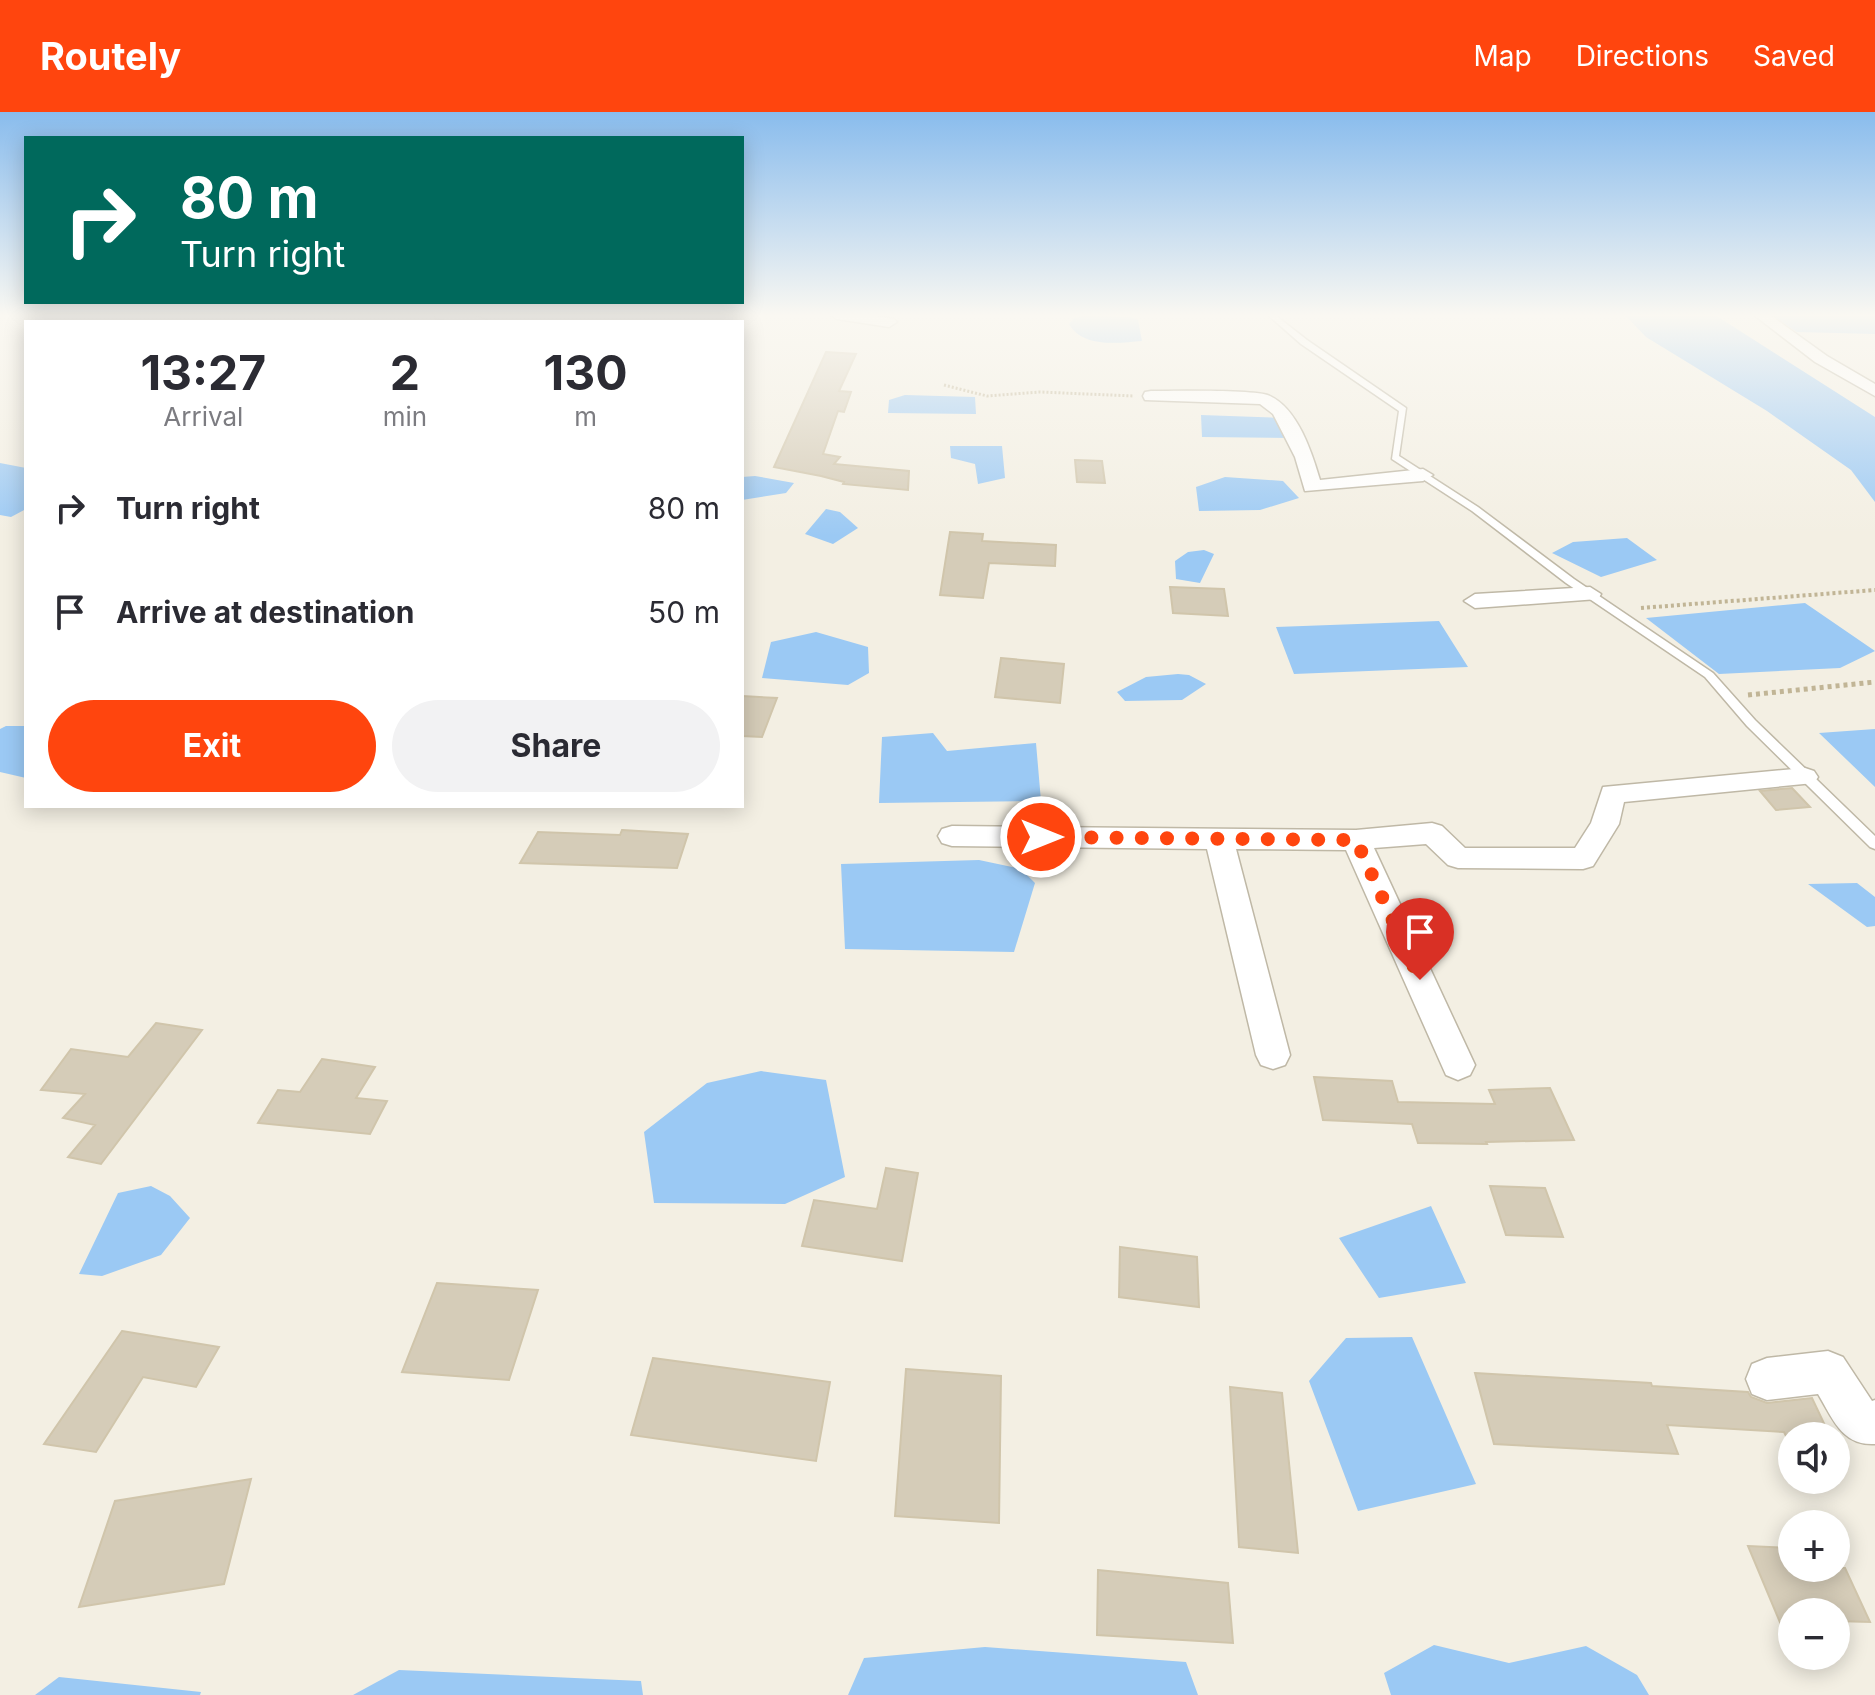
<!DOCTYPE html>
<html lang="en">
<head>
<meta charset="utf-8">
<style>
  body { margin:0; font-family:Inter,sans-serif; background:#f2f2f3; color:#2b2b33; height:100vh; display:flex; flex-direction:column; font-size:30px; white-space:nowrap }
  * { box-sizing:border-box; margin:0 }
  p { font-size:26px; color:#7c7c81 }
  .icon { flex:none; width:44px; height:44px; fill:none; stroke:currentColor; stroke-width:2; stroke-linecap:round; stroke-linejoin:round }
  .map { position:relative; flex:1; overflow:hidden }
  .panel { position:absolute; left:24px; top:208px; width:720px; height:488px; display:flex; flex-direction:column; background:#fff; border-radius:0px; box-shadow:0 4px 20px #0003 }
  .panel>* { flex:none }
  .guide { position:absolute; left:24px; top:24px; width:720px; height:168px; border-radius:0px; box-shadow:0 4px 20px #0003; background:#00695c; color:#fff; overflow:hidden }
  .buttons { position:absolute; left:1778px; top:1310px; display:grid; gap:16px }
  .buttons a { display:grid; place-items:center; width:72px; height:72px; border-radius:50%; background:#fff; box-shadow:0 4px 20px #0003; font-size:40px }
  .pin { position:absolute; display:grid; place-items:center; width:68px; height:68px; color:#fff; margin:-82px -34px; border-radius:50% 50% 50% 0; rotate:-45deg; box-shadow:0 0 8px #0007 }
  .pin .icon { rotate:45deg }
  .me { position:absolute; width:88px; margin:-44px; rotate:90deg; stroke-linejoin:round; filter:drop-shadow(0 0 6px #0008) }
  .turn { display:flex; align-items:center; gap:28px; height:168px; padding:0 24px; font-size:36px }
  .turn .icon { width:104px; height:104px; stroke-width:2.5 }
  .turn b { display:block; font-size:56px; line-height:68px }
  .eta { display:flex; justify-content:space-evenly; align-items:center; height:136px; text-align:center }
  .eta b { font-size:48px; font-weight:700; line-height:56px }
  .action { display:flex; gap:16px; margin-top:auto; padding:16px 24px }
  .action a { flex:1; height:92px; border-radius:48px; background:#ff450e; color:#fff; font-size:32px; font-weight:700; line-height:92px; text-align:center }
  .action a+a { background:#f2f2f3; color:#2b2b33 }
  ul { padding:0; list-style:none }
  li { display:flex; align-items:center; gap:24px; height:104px; padding:0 24px }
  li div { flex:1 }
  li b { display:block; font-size:30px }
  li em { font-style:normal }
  header { display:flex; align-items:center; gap:48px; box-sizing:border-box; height:112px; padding:0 40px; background:#ff450e; color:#fff }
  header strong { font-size:38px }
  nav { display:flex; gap:44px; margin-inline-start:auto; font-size:28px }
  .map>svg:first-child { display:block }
  .water { fill:#9bc9f4 }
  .building { fill:#d5ccb8; stroke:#d0c5ab; stroke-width:2 }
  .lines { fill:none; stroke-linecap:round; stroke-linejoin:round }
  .service-casing { stroke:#bfb8a6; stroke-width:3 }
  .minor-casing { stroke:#bfb8a6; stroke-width:3 }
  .path-far2 { stroke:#c1b596; stroke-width:3; stroke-dasharray:2 2; stroke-linecap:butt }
  .path-far1 { stroke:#c1b596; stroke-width:4; stroke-dasharray:3 3; stroke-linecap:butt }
  .path { stroke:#c1b596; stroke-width:5; stroke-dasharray:4 4; stroke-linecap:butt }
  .service { fill:#fff; fill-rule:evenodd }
  .minor { fill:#fff; fill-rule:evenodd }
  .route { stroke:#ff450e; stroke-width:14; stroke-dasharray:0 25.2 }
</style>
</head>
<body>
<header>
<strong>Routely</strong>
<nav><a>Map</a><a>Directions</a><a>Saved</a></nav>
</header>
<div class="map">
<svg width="1875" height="1583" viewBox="0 0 1875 1583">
  <rect width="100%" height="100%" fill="#f3efe3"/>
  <path class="water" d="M 1625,203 L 1715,203 L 1875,305 L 1875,390 L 1851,358 L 1767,299 L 1646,225 Z
    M 1771,203 L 1875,203 L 1875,222 L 1797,220 Z
    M 1082,204 L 1130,205 L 1138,208 L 1142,229 C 1118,231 1083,236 1069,212 L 1074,206 Z
    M 905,283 L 975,285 L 976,302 L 888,301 L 889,288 Z
    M 1201,303 L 1283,306 L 1293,326 L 1202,325 Z
    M 950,334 L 1002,334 L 1005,366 L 978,372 L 975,352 L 951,346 Z
    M 0,351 L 26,356 L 26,397 L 11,405 L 0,403 Z
    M 755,364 L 794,371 L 786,381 L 742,388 L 742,365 Z
    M 1225,365 L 1283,369 L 1299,386 L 1260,398 L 1199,399 L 1196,375 Z
    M 826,397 L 840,400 L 858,416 L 833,432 L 805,422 Z
    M 1627,426 L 1657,448 L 1601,465 L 1552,441 L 1573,430 Z
    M 1204,438 L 1214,442 L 1200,471 L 1176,467 L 1175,449 L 1188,440 Z
    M 1805,491 L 1875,539 L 1840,556 L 1719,562 L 1646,506 Z
    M 1439,509 L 1468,555 L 1294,562 L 1276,515 Z
    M 816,520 L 868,535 L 869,561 L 848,573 L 762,566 L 771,530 Z
    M 1178,562 L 1189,563 L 1206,572 L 1182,588 L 1125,589 L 1117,580 L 1146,565 Z
    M 6,614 L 26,614 L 26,666 L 0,660 L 0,617 Z
    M 1875,617 L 1875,675 L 1819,621 Z
    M 933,621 L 947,639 L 1036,631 L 1041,689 L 879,691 L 882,625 Z
    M 979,748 L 1021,757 L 1035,771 L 1014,840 L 845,837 L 841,752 Z
    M 1857,771 L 1875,785 L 1875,814 L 1867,815 L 1808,772 Z
    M 761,959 L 826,968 L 845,1065 L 785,1092 L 654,1091 L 644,1020 L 707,971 Z
    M 151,1074 L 170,1084 L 190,1106 L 161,1143 L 102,1164 L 79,1162 L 118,1081 Z
    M 1431,1094 L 1466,1171 L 1379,1186 L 1339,1126 Z
    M 1412,1225 L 1476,1372 L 1358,1399 L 1309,1269 L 1346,1226 Z
    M 1434,1533 L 1509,1551 L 1586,1534 L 1637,1563 L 1649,1583 L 1391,1583 L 1384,1561 Z
    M 985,1535 L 1186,1550 L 1198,1583 L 848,1583 L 864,1546 Z
    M 399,1558 L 641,1569 L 643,1583 L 353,1583 Z
    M 59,1565 L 201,1580 L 200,1583 L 35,1583 Z"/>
  <path class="building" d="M 826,240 L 856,242 L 839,279 L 851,280 L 844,300 L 838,299 L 823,342 L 840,345 L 834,352 L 909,359 L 908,378 L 843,372 L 844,370 L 821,364 L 774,355 Z
    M 1075,348 L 1102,349 L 1105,371 L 1077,370 Z
    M 950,420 L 983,422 L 982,429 L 1056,433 L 1055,454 L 989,451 L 983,486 L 940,483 Z
    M 1170,475 L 1224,477 L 1228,504 L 1173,501 Z
    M 1001,546 L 1064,552 L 1060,591 L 995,585 Z
    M 742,584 L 777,586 L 762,625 L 742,624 Z
    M 1792,676 L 1810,695 L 1776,698 L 1760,679 Z
    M 622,718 L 688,722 L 677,756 L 520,751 L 538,720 L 620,723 Z
    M 156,911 L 202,918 L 101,1052 L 68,1045 L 95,1013 L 63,1006 L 85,982 L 41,978 L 71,937 L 128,945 Z
    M 322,947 L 375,955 L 356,986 L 387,989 L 370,1022 L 258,1011 L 278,978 L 300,980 Z
    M 1314,965 L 1392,969 L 1398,990 L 1495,992 L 1489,978 L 1550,976 L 1574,1028 L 1486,1030 L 1487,1032 L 1418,1031 L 1412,1012 L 1323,1008 Z
    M 886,1056 L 918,1061 L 902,1149 L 802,1134 L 814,1088 L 877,1097 Z
    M 1490,1074 L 1545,1076 L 1563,1125 L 1506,1123 Z
    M 1120,1135 L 1197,1145 L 1199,1195 L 1119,1185 Z
    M 437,1171 L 538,1178 L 509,1268 L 402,1260 Z
    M 122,1219 L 219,1235 L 196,1275 L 143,1265 L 96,1340 L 44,1332 Z
    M 653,1246 L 830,1270 L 816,1349 L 631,1323 Z
    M 906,1257 L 1001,1264 L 999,1411 L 895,1404 Z
    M 1475,1261 L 1651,1271 L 1652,1274 L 1748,1280 L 1751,1285 L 1767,1291 L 1812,1286 L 1830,1324 L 1786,1324 L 1784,1320 L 1667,1313 L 1678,1342 L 1494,1332 Z
    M 1230,1275 L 1282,1281 L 1298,1441 L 1239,1435 Z
    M 251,1367 L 224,1472 L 79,1495 L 115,1389 Z
    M 1748,1434 L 1792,1436 L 1792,1456 L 1845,1456 L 1870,1510 L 1836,1509 L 1836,1500 L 1792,1500 L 1792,1539 Z
    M 1098,1458 L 1228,1471 L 1233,1531 L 1097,1523 Z"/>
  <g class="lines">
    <defs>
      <path id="service" d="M 1268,203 L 1275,203 L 1307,228 L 1406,296 L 1399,344 L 1478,395 L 1574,467 L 1713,561 L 1755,608 L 1875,724 L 1875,737 L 1870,735 L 1747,614 L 1705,565 L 1566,471 L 1472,399 L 1392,347 L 1399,299 L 1301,232 Z"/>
      <path id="minor" d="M 434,203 L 472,203 L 486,208 L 460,210 L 436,206 Z
        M 830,203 L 868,203 L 894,207 L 897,210 L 889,215 L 837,207 Z
        M 1754,203 L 1770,203 L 1827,244 L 1875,272 L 1875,284 L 1815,250 Z
        M 1151,279 C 1171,279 1257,277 1270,284 C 1298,297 1312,341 1320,368 L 1423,357 L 1433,363 L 1423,369 L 1305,379 L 1295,345 L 1273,302 L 1260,292 L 1145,288 L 1143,284 L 1145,280 Z
        M 1590,475 L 1601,482 L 1598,487 L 1475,496 L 1464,489 L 1475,482 Z
        M 1805,656 L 1814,659 L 1818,665 L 1814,671 L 1624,690 L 1619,712 L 1593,754 L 1583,757 L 1458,756 L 1448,753 L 1426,732 L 1374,736 L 1475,953 L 1470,963 L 1458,968 L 1446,963 L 1346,738 L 1236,737 L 1290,943 L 1285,953 L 1273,957 L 1261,953 L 1256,943 L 1207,737 L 952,734 L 942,731 L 938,724 L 942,717 L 952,714 L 1356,718 L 1432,711 L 1442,714 L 1465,736 L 1575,736 L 1591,711 L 1603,675 Z
        M 1828,1239 L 1843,1245 L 1872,1289 L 1875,1288 L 1875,1332 C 1842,1334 1833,1307 1818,1282 L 1767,1288 L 1752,1282 L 1746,1267 L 1752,1252 L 1767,1246 Z"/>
    </defs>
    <use href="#service" class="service-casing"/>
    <use href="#minor" class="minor-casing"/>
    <path class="path-far2" d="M 944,273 L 987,284 L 1040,280 L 1134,284"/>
    <path class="path-far1" d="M 1641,496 L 1875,478"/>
    <path class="path" d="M 1748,583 L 1875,570"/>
    <use href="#service" class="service"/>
    <use href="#minor" class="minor"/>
  </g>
  <linearGradient id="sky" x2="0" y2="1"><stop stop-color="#89bced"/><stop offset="0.48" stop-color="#faf8f2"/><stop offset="1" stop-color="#faf8f2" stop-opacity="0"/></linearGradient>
  <rect width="1875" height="424" fill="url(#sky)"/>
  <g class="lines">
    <path class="route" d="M 1041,725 L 1356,728 L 1420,868"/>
  </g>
</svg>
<div class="buttons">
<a><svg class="icon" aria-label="sound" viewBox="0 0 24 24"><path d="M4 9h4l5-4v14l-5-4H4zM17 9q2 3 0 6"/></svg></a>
<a>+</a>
<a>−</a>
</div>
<div class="pin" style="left:1420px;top:868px;background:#d93025"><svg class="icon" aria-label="arrive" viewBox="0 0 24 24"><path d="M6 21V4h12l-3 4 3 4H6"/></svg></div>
<svg class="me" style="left:1041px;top:725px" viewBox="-20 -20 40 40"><circle r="17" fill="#ff450e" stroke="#fff" stroke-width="3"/><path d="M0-11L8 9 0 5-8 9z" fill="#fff"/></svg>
<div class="guide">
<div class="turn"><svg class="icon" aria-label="right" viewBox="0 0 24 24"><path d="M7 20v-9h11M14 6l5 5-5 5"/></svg><div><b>80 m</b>Turn right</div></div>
</div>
<section class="panel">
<div class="eta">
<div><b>13:27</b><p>Arrival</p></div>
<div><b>2</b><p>min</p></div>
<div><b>130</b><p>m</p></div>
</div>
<ul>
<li><svg class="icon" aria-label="right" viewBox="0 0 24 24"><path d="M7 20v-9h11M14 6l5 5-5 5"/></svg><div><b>Turn right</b></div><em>80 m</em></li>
<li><svg class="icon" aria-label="arrive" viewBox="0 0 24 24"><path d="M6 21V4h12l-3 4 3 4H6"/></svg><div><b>Arrive at destination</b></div><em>50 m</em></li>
</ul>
<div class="action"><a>Exit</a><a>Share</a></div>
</section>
</div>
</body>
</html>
